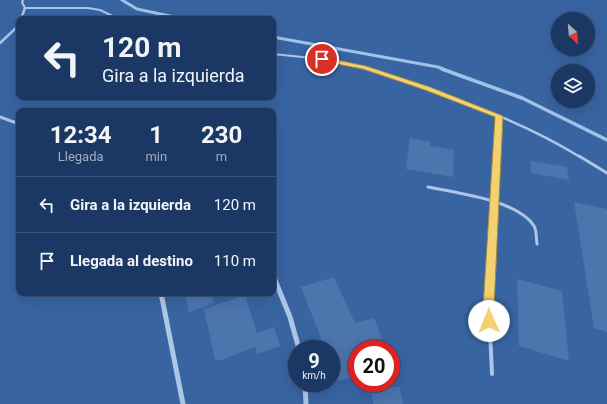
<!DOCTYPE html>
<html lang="es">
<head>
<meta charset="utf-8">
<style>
  body { margin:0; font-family:Roboto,sans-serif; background:#28436d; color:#f1f3f6; height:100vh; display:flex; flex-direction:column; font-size:15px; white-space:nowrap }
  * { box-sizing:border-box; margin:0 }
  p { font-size:13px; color:#a0acbf }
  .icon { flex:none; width:22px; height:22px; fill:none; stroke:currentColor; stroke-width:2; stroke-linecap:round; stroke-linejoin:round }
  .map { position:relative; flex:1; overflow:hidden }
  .panel { position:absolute; left:16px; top:108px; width:260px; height:188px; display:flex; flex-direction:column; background:#1b3864; border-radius:8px; box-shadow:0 4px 16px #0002,0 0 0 1px #395278 }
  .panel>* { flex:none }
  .guide { position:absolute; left:16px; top:16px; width:260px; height:84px; border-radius:8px; box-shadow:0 4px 16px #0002,0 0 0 1px #395278; background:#1b3864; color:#f1f3f6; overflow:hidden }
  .needle { width:26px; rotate:154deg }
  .fabs { position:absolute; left:551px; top:12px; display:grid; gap:8px }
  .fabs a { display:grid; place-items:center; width:44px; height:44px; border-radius:50%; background:#1b3864; box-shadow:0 4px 16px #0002,0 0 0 1px #395278; font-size:20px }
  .speed { position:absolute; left:288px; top:340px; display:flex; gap:8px; font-size:20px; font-weight:700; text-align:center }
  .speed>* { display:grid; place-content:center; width:52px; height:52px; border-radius:50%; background:#1b3864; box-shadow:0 4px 16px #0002,0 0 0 1px #395278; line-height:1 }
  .speed small { font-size:10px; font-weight:400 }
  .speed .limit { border:6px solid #d22; background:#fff; color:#111 }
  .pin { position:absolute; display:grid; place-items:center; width:34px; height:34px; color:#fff; margin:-17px; border:2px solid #fff; border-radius:50%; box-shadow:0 1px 4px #0007 }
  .me { position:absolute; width:44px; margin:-22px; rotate:359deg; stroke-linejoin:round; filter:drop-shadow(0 0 3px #0008) }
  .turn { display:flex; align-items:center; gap:14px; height:84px; padding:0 20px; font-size:18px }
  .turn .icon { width:52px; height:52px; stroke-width:2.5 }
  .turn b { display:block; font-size:28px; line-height:34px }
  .eta { display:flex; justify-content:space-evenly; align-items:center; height:68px; text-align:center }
  .eta b { font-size:24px; font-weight:700; line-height:28px }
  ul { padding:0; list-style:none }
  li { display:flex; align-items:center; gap:12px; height:56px; padding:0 20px; border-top:1px solid #395278 }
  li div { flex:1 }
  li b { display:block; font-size:15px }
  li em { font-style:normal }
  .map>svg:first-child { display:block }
  .green { fill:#3864a2; fill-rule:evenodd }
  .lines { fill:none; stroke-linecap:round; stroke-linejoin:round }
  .stream-far1 { stroke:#a2c1e9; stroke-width:3 }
  .stream { stroke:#a2c1e9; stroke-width:3.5 }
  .building { fill:#4c75ad }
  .lane-far3 { stroke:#adc6e8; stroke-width:2 }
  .lane-far2 { stroke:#adc6e8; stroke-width:2.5 }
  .lane-far1 { stroke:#adc6e8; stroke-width:3 }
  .lane { stroke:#adc6e8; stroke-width:4 }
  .street-far2 { stroke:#adc6e8; stroke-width:2.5 }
  .street-far1 { stroke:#adc6e8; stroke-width:3 }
  .street { stroke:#adc6e8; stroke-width:5 }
  .route { fill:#f3d171; stroke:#9e8849 }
</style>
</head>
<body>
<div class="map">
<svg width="607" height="404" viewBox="0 0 607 404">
  <rect width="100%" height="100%" fill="#244b85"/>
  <path class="green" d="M 0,0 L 607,0 L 607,404 L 0,404 ZM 19,19 L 273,19 L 273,97 L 19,97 ZM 558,19 L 588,19 L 588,49 L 558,49 ZM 558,71 L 588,71 L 588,101 L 558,101 ZM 19,111 L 273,111 L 273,293 L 19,293 ZM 297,349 L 331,349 L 331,383 L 297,383 ZM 357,349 L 391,349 L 391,383 L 357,383 Z"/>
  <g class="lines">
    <path class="stream-far1" d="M 122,0 L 137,9 L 184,19
      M 273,37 L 438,67 L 445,70"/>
    <path class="stream" d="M 442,69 L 522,98 L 607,140"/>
  </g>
  <path class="building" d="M 410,138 L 430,142 L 430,146 L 454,150 L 453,177 L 406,169 Z
    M 530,161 L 567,167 L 569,180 L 531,173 Z
    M 574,202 L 607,209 L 607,332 L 594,328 Z
    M 334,277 L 355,323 L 374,318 L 382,338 L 357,345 L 357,376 L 331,383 L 331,349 L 321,349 L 318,339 L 321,338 L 301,287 Z
    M 517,279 L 562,291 L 569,361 L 519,346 Z
    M 184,293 L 211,293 L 214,303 L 189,312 Z
    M 245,295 L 257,333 L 274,327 L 280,346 L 257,354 L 255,347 L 221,360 L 215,360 L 204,309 Z
    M 400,387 L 403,404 L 373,404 L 371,388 Z"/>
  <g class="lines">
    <path class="lane-far3" d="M 23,0 L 22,2 L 25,8 L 88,8 L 100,10 L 119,19
      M 273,54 L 322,59 L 369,70"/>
    <path class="lane-far2" d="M 366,69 C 439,93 514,116 580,157
      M 497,157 L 499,116"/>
    <path class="lane-far1" d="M 579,156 L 607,173
      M 428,187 C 456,193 518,200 534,226 C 537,231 536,238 537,244
      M 491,266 L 497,156"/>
    <path class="lane" d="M 491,265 L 489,308 L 492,374"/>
    <path class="street-far2" d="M 21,19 L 25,8
      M 0,43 L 16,28 L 19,22"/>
    <path class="street-far1" d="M 0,117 L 19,124"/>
    <path class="street" d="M 273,275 L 290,317 L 299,349
      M 161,293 L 183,404
      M 305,383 L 306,404"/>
  </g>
  <path class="route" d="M 322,57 L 366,66 L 430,87 L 503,116 L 494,308 L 495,321 L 493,325 L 489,327 L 485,325 L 483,308 L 495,117 L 425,90 L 363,69 L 320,61 L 320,58 Z"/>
</svg>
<div class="fabs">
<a><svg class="needle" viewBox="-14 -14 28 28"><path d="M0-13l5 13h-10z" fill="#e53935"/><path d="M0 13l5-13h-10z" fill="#a0acbf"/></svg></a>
<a><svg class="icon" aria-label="layers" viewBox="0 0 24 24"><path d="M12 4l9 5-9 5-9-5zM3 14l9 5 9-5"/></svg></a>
</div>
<div class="speed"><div>9<small>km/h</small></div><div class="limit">20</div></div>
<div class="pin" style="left:322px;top:59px;background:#d93025"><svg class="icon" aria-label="arrive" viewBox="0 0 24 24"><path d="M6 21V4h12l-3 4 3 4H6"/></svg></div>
<svg class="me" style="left:489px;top:321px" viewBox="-20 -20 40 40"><circle r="19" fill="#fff"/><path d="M0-13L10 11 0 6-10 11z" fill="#f3d171"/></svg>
<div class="guide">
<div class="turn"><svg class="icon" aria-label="left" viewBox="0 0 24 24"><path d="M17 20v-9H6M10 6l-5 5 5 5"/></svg><div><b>120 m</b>Gira a la izquierda</div></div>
</div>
<section class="panel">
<div class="eta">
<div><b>12:34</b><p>Llegada</p></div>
<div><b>1</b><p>min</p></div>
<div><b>230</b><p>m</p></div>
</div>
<ul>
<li><svg class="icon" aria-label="left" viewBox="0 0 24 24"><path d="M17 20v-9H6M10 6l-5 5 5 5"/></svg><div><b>Gira a la izquierda</b></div><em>120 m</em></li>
<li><svg class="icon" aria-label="arrive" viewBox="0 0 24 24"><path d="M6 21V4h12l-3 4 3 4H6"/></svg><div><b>Llegada al destino</b></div><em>110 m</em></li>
</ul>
</section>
</div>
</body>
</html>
